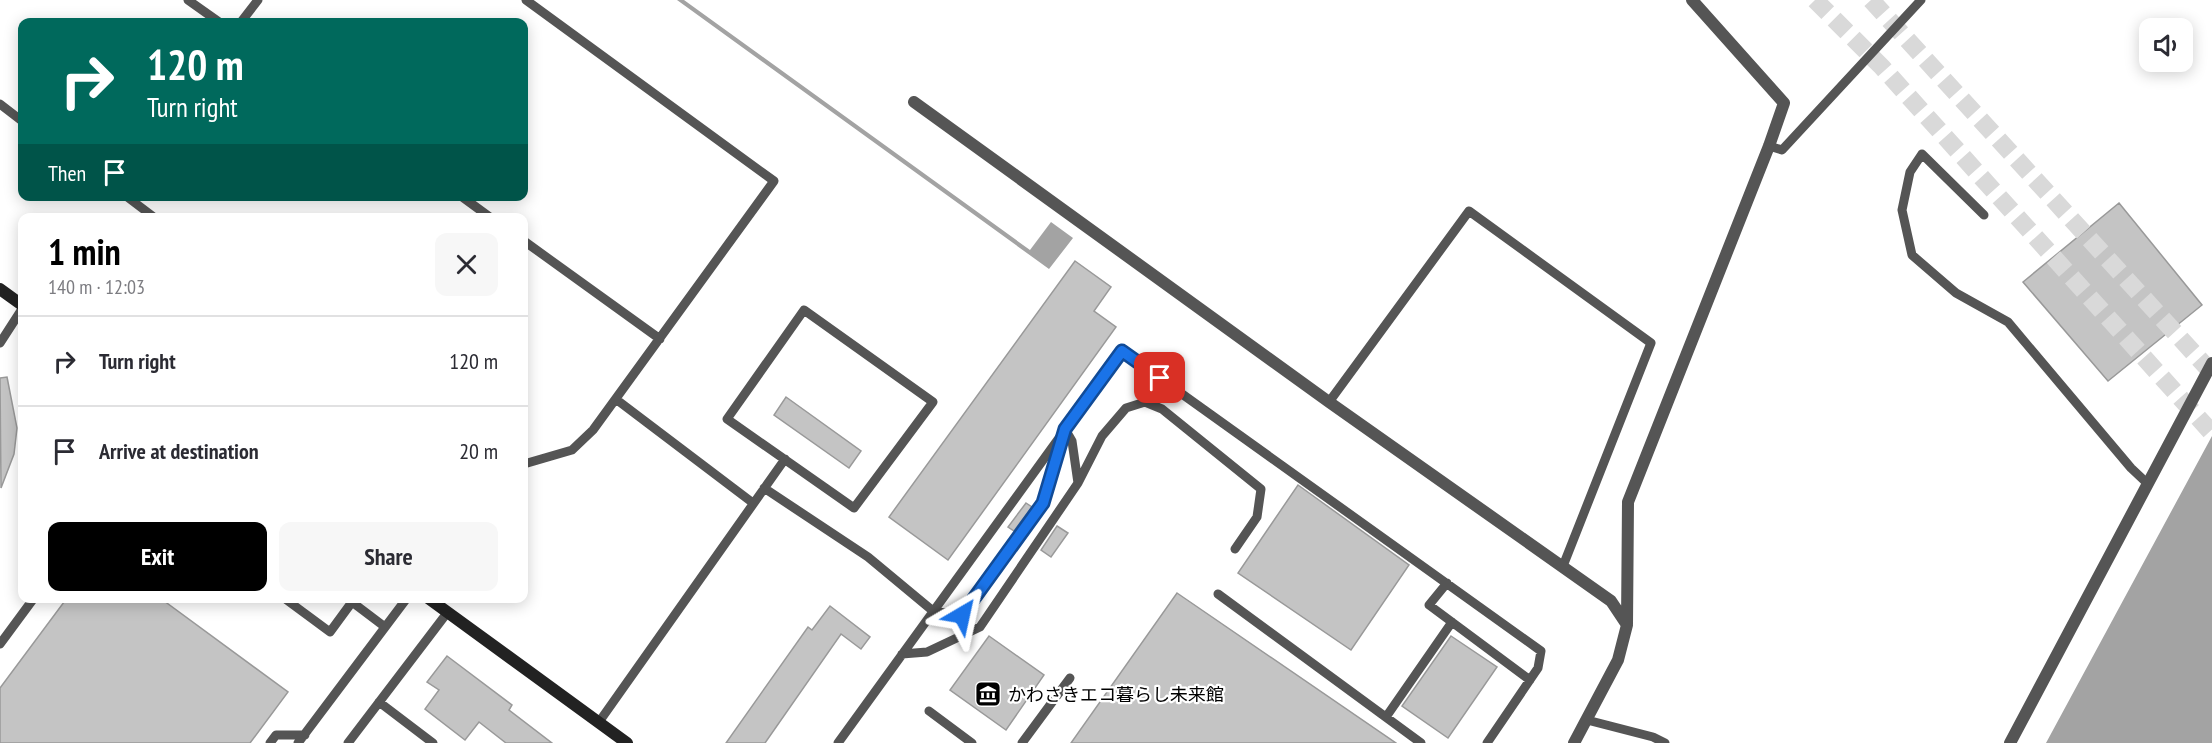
<!DOCTYPE html>
<html lang="en">
<head>
<meta charset="utf-8">
<style>
  body { margin:0; font-family:"PT Sans Narrow","Noto Sans JP",sans-serif; background:#f7f7f7; color:#2b2b33; height:100vh; display:flex; flex-direction:column; font-size:22px; white-space:nowrap }
  * { box-sizing:border-box; margin:0 }
  p { font-size:20px; color:#7c7c81 }
  .icon { flex:none; width:33px; height:33px; fill:none; stroke:currentColor; stroke-width:2; stroke-linecap:round; stroke-linejoin:round }
  .map { position:relative; flex:1; overflow:hidden }
  .panel { position:absolute; left:18px; top:213px; width:510px; height:390px; display:flex; flex-direction:column; background:#fff; border-radius:12px; box-shadow:0 3px 15px #0003 }
  .panel>* { flex:none }
  .hud { position:absolute; left:18px; top:18px; width:510px; height:183px; border-radius:12px; box-shadow:0 3px 15px #0003; background:#00695c; color:#fff; overflow:hidden }
  .tools { position:absolute; left:2139px; top:18px; display:grid; gap:12px }
  .tools a { display:grid; place-items:center; width:54px; height:54px; border-radius:12px; background:#fff; box-shadow:0 3px 15px #0003; font-size:30px }
  .pin { position:absolute; display:grid; place-items:center; width:51px; height:51px; color:#fff; margin:-26px; border-radius:12px; box-shadow:0 3px 9px #0006 }
  .me { position:absolute; width:66px; margin:-33px; rotate:36deg; stroke-linejoin:round; filter:drop-shadow(0 0 4px #0008) }
  .turn { display:flex; align-items:center; gap:21px; height:126px; padding:0 30px; font-size:27px }
  .turn .icon { width:78px; height:78px; stroke-width:2.5 }
  .turn b { display:block; font-size:42px; line-height:51px }
  .then { display:flex; align-items:center; height:57px; padding:0 30px; background:#0003; gap:12px; font-size:22px }
  .round { display:grid; place-items:center; flex:none; width:63px; height:63px; border-radius:12px; background:#f7f7f7 }
  .summary { display:flex; align-items:center; justify-content:space-between; height:102px; padding:0 30px }
  h1 { font-size:36px; font-weight:700; line-height:45px; color:#000 }
  .action { display:flex; gap:12px; margin-top:auto; padding:12px 30px }
  .action a { flex:1; height:69px; border-radius:12px; background:#000; color:#fff; font-size:24px; font-weight:700; line-height:69px; text-align:center }
  .action a+a { background:#f7f7f7; color:#2b2b33 }
  ul { padding:0; list-style:none }
  li { display:flex; align-items:center; gap:18px; height:90px; padding:0 30px; border-top:2px solid #e1e1e2 }
  li div { flex:1 }
  li b { display:block; font-size:22px }
  li em { font-style:normal }
  .map>svg:first-child { display:block }
  .water { fill:#a3a3a3 }
  .building { fill:#c4c4c4; stroke:#999; stroke-width:1.5 }
  .lines { fill:none; stroke-linecap:round; stroke-linejoin:round }
  .highway-tunnel { stroke:#d9d9d9; stroke-width:18; stroke-dasharray:18 9; stroke-linecap:butt }
  .lane { stroke:#555; stroke-width:9 }
  .street { stroke:#555; stroke-width:12 }
  .secondary { stroke:#222; stroke-width:12 }
  .route-casing { stroke:#114b97; stroke-width:15 }
  .route { stroke:#1a73e8; stroke-width:10 }
  .labels { text-anchor:middle; dominant-baseline:central; stroke-width:4.5; stroke-linejoin:round; paint-order:stroke }
  .poi-label { font-size:18px; fill:#000; stroke:#fff; text-anchor:start }
</style>
</head>
<body>
<div class="map">
<svg width="2212" height="743" viewBox="0 0 2212 743">
  <rect width="100%" height="100%" fill="#fff"/>
  <path class="water" d="M 677,0 L 684,0 L 1030,250 L 1051,222 L 1073,238 L 1049,269 Z
    M 2212,436 L 2212,743 L 2046,743 Z"/>
  <path class="building" d="M 2119,203 L 2202,305 L 2108,381 L 2023,282 Z
    M 1075,261 L 1111,287 L 1094,311 L 1116,327 L 948,560 L 889,517 Z
    M 7,377 L 17,428 L 14,454 L 1,488 L 0,378 Z
    M 786,397 L 861,451 L 849,468 L 774,415 Z
    M 1298,485 L 1409,565 L 1351,650 L 1238,573 Z
    M 1026,503 L 1032,507 L 1014,531 L 1008,527 Z
    M 1057,526 L 1068,533 L 1051,557 L 1041,550 Z
    M 1177,593 L 1396,743 L 1071,743 Z
    M 67,598 L 160,598 L 288,692 L 250,743 L 0,743 L 0,688 Z
    M 830,606 L 870,637 L 861,649 L 841,634 L 765,743 L 726,743 L 808,627 L 812,630 Z
    M 989,636 L 1044,675 L 1006,730 L 950,690 Z
    M 1451,636 L 1497,667 L 1448,738 L 1402,706 Z
    M 447,656 L 512,705 L 509,710 L 552,743 L 506,743 L 479,722 L 465,740 L 425,709 L 439,690 L 427,682 Z"/>
  <g class="lines">
    <path class="highway-tunnel" d="M 1815,0 L 1882,67 L 2212,433
      M 1871,0 L 2212,373"/>
    <path class="lane" d="M 188,0 L 219,22
      M 241,22 L 258,0
      M 0,104 L 22,121
      M 1769,146 L 1782,150 L 1921,0
      M 126,196 L 155,218
      M 461,196 L 491,218
      M 1984,215 L 1922,154 L 1910,172 L 1902,210 L 1912,255 L 1956,293 L 2008,322 L 2131,468 L 2148,484
      M 524,241 L 660,339
      M 804,310 L 933,402 L 854,508 L 727,419 Z
      M 0,343 L 22,309
      M 617,400 L 753,503
      M 1329,402 L 1469,211 L 1651,343 L 1563,566
      M 1065,429 L 1072,441 L 1078,483
      M 524,464 L 572,450 L 593,430 L 774,181 L 526,0
      M 764,488 L 868,557 L 933,611 L 962,615 L 1043,503 L 1062,438
      M 1447,583 L 1429,605 L 1530,680
      M 1218,594 L 1421,743
      M 284,598 L 330,632 L 352,602 L 385,627
      M 0,644 L 34,598
      M 902,654 L 927,652 L 980,627 L 1078,483 L 1102,436 L 1126,408 L 1145,402 L 1162,409 L 1261,489 L 1257,517 L 1235,549
      M 379,702 L 433,743
      M 929,711 L 972,743
      M 1386,717 L 1452,622
      M 1587,720 L 1653,737 L 1665,743
      M 599,722 L 785,459
      M 270,743 L 276,735 L 305,735
      M 298,743 L 407,598
      M 348,743 L 447,613
      M 838,743 L 1122,351 L 1541,651 L 1538,668 L 1487,743
      M 1022,743 L 1070,678"/>
    <path class="street" d="M 914,102 L 1329,402 L 1611,601 L 1627,625 L 1618,660 L 1574,743
      M 1627,624 L 1628,502 L 1769,146 L 1784,103 L 1692,0
      M 2010,743 L 2212,363"/>
    <path class="secondary" d="M 0,289 L 22,305
      M 428,598 L 627,743"/>
  </g>
  <g class="lines">
    <defs>
      <path id="route" d="M 962,615 L 1043,503 L 1065,429 L 1122,351 L 1160,378"/>
    </defs>
    <use href="#route" class="route-casing"/>
    <use href="#route" class="route"/>
  </g>
  <defs>
    <symbol id="museum-square" viewBox="-11 -11 22 22"><rect x="-9" y="-9" width="18" height="18" rx="4" fill="#000" stroke="#fff"/><path d="M0-6L6-3V-2H-6V-3ZM-5-1h2V3h-2ZM-1-1h2V3h-2ZM3-1h2V3H3ZM-6 4H6V6H-6Z" fill="#fff"/></symbol>
  </defs>
  <g fill-rule="evenodd">
    <use href="#museum-square" x="973" y="679" width="30" height="30"/>
  </g>
  <g class="labels">
    <g class="poi-label">
      <text x="1008" y="694">かわさきエコ暮らし未来館</text>
    </g>
  </g>
</svg>
<div class="tools">
<a><svg class="icon" aria-label="sound" viewBox="0 0 24 24"><path d="M4 9h4l5-4v14l-5-4H4zM17 9q2 3 0 6"/></svg></a>
</div>
<div class="pin" style="left:1160px;top:378px;background:#d93025"><svg class="icon" aria-label="arrive" viewBox="0 0 24 24"><path d="M6 21V4h12l-3 4 3 4H6"/></svg></div>
<svg class="me" style="left:962px;top:615px" viewBox="-20 -20 40 40"><path d="M0-17L14 15 0 8-14 15z" fill="#1a73e8" stroke="#fff" stroke-width="4"/></svg>
<div class="hud">
<div class="turn"><svg class="icon" aria-label="right" viewBox="0 0 24 24"><path d="M7 20v-9h11M14 6l5 5-5 5"/></svg><div><b>120 m</b>Turn right</div></div>
<div class="then">Then<svg class="icon" aria-label="arrive" viewBox="0 0 24 24"><path d="M6 21V4h12l-3 4 3 4H6"/></svg></div>
</div>
<section class="panel">
<div class="summary"><div><h1>1 min</h1><p>140 m · 12:03</p></div><a class="round"><svg class="icon" aria-label="close" viewBox="0 0 24 24"><path d="M6 6l12 12M18 6L6 18"/></svg></a></div>
<ul>
<li><svg class="icon" aria-label="right" viewBox="0 0 24 24"><path d="M7 20v-9h11M14 6l5 5-5 5"/></svg><div><b>Turn right</b></div><em>120 m</em></li>
<li><svg class="icon" aria-label="arrive" viewBox="0 0 24 24"><path d="M6 21V4h12l-3 4 3 4H6"/></svg><div><b>Arrive at destination</b></div><em>20 m</em></li>
</ul>
<div class="action"><a>Exit</a><a>Share</a></div>
</section>
</div>
</body>
</html>
